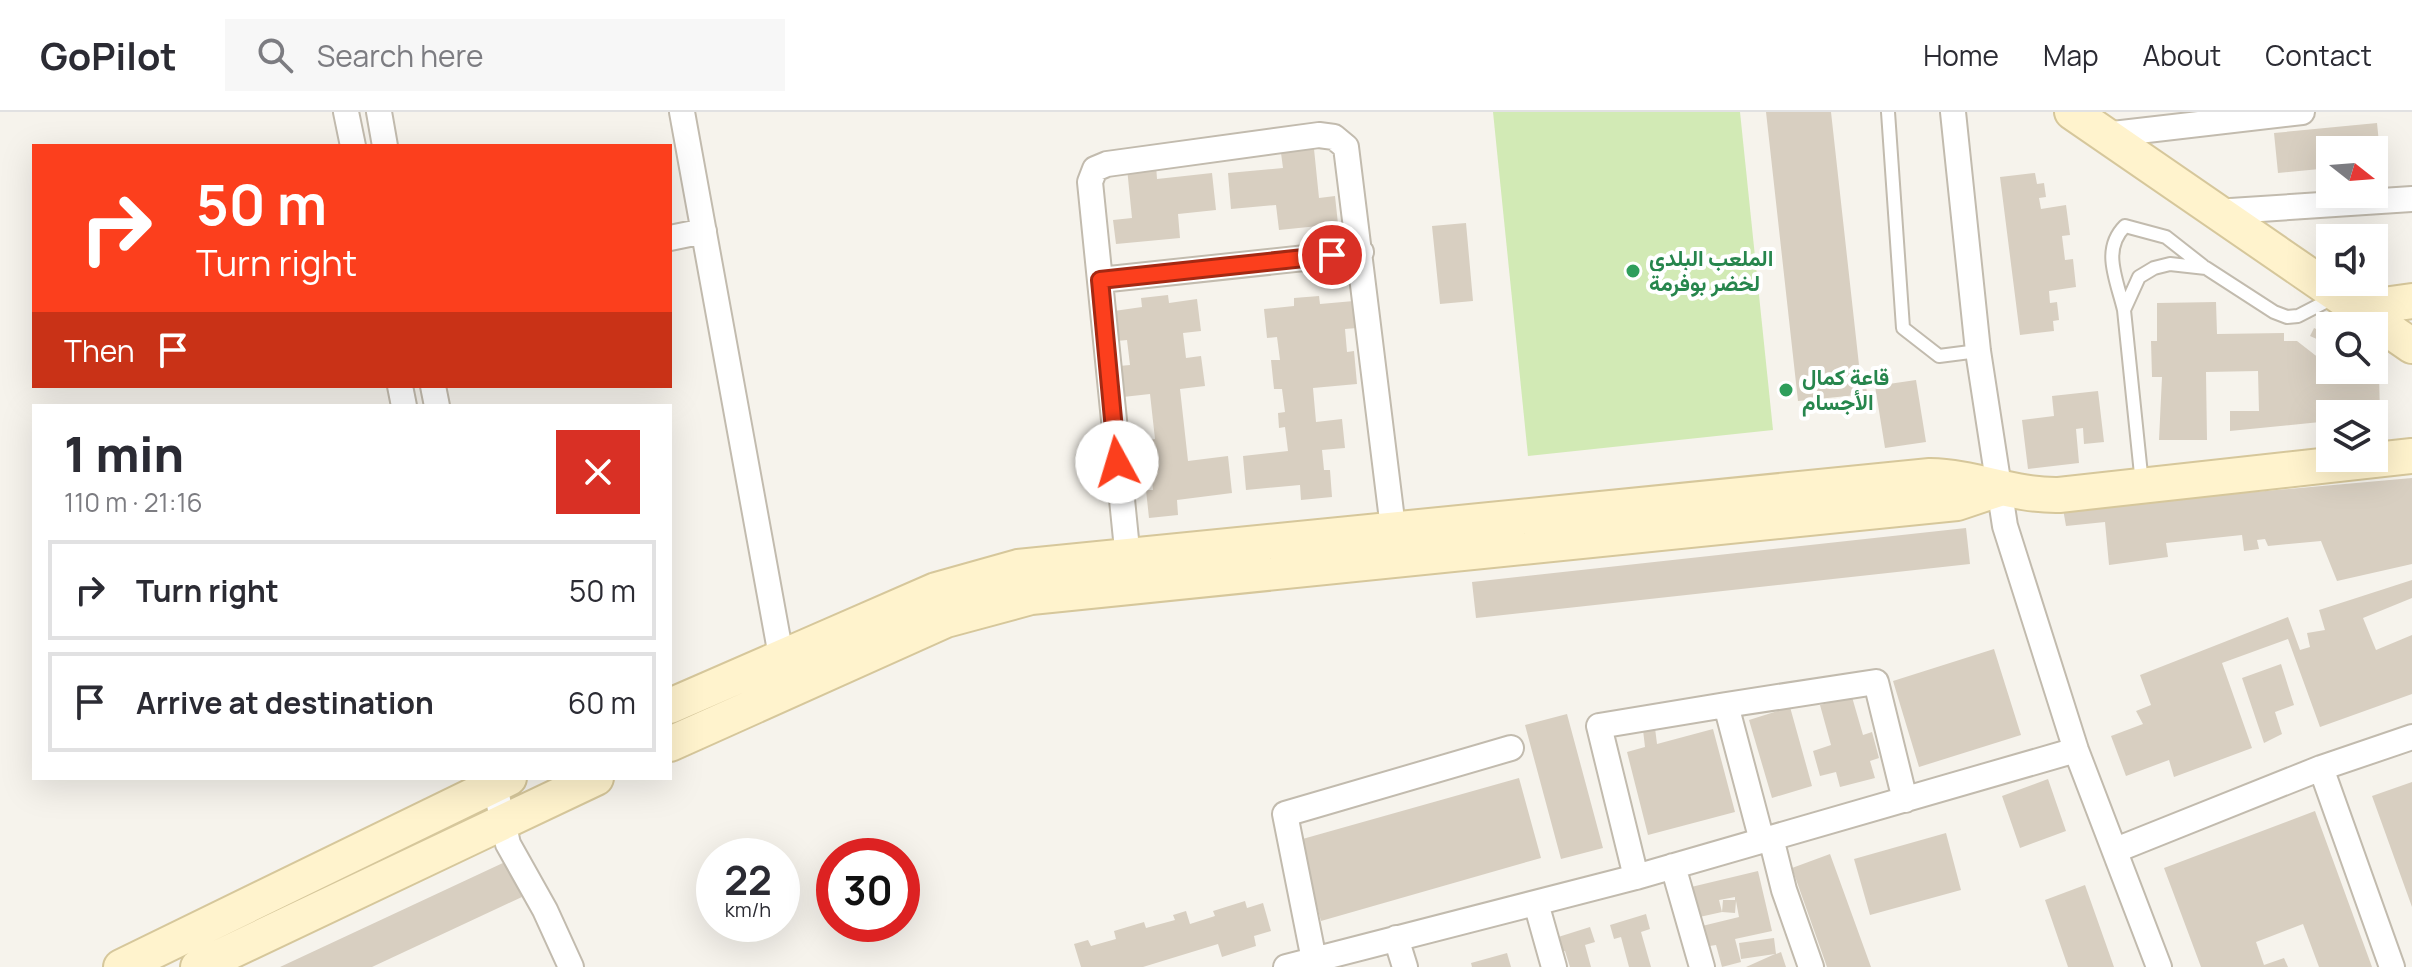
<!DOCTYPE html>
<html lang="en">
<head>
<meta charset="utf-8">
<style>
  body { margin:0; font-family:Manrope,Vazirmatn,sans-serif; background:#f7f7f7; color:#2b2b33; height:100vh; display:flex; flex-direction:column; font-size:30px; white-space:nowrap }
  * { box-sizing:border-box; margin:0 }
  p { font-size:26px; color:#7c7c81 }
  .icon { flex:none; width:44px; height:44px; fill:none; stroke:currentColor; stroke-width:2; stroke-linecap:round; stroke-linejoin:round }
  .map { position:relative; flex:1; overflow:hidden }
  .sheet { position:absolute; left:32px; top:292px; width:640px; height:376px; display:flex; flex-direction:column; background:#fff; border-radius:0px; box-shadow:0 8px 32px #0002 }
  .sheet>* { flex:none }
  .top-card { position:absolute; left:32px; top:32px; width:640px; height:244px; border-radius:0px; box-shadow:0 8px 32px #0002; background:#fc3f1d; color:#fff; overflow:hidden }
  .needle { width:52px; rotate:107deg }
  .buttons { position:absolute; left:2316px; top:24px; display:grid; gap:16px }
  .buttons a { display:grid; place-items:center; width:72px; height:72px; border-radius:0px; background:#fff; box-shadow:0 8px 32px #0002; font-size:40px }
  .speed { position:absolute; left:696px; top:726px; display:flex; gap:16px; font-size:40px; font-weight:700; text-align:center }
  .speed>* { display:grid; place-content:center; width:104px; height:104px; border-radius:50%; background:#fff; box-shadow:0 8px 32px #0002; line-height:1 }
  .speed small { font-size:20px; font-weight:400 }
  .speed .limit { border:12px solid #d22; background:#fff; color:#111 }
  .pin { position:absolute; display:grid; place-items:center; width:68px; height:68px; color:#fff; margin:-34px; border:4px solid #fff; border-radius:50%; box-shadow:0 2px 8px #0007 }
  .me { position:absolute; width:88px; margin:-44px; rotate:354deg; stroke-linejoin:round; filter:drop-shadow(0 0 6px #0008) }
  .turn { display:flex; align-items:center; gap:28px; height:168px; padding:0 32px; font-size:36px }
  .turn .icon { width:104px; height:104px; stroke-width:2.5 }
  .turn b { display:block; font-size:56px; line-height:68px }
  .then { display:flex; align-items:center; height:76px; padding:0 32px; background:#0003; gap:16px; font-size:30px }
  .round { display:grid; place-items:center; flex:none; width:84px; height:84px; border-radius:0px; background:#f7f7f7 }
  .headline { display:flex; align-items:center; justify-content:space-between; height:136px; padding:0 32px }
  h1 { font-size:48px; font-weight:800; line-height:60px }
  ul { padding:0; list-style:none }
  li { display:flex; align-items:center; gap:24px; height:100px; margin:0 16px 12px; padding:0 16px; border:4px solid #e1e1e2; border-radius:0px }
  li div { flex:1 }
  li b { display:block; font-size:30px }
  li em { font-style:normal }
  header { display:flex; align-items:center; gap:48px; box-sizing:border-box; height:112px; padding:0 40px; background:#fff; border-bottom:2px solid #e1e1e2 }
  header strong { font-size:38px }
  nav { display:flex; gap:44px; margin-inline-start:auto; font-size:28px }
  .search { width:560px; height:72px; background:#f7f7f7; display:flex; align-items:center; gap:20px; box-sizing:border-box; padding:0 28px; border-radius:0px; color:#7c7c81; font-size:30px }
  .map>svg:first-child { display:block }
  .green { fill:#d2eab5 }
  .building { fill:#d8cfc1 }
  .lines { fill:none; stroke-linecap:round; stroke-linejoin:round }
  .service-casing { stroke:#c2bbae; stroke-width:16 }
  .minor-casing { stroke:#c2bbae; stroke-width:28 }
  .secondary-casing { stroke:#d6c79b; stroke-width:38 }
  .service { stroke:#fff; stroke-width:12 }
  .minor { stroke:#fff; stroke-width:24 }
  .secondary { stroke:#fff3cd; stroke-width:34 }
  .route-casing { stroke:#a42913; stroke-width:20 }
  .route { stroke:#fc3f1d; stroke-width:14 }
  .leisure-dot { fill:#2e9e5b; stroke:#fff; stroke-width:3 }
  .labels { text-anchor:middle; dominant-baseline:central; stroke-width:8; stroke-linejoin:round; paint-order:stroke }
  .leisure-label { font-size:22px; font-weight:bold; fill:#27864d; stroke:#fff; text-anchor:start }
</style>
</head>
<body>
<header>
<strong>GoPilot</strong>
<div class="search"><svg class="icon" aria-label="search" viewBox="0 0 24 24"><circle cx="10" cy="10" r="6"/><path d="M15 15l6 6"/></svg>Search here</div>
<nav><a>Home</a><a>Map</a><a>About</a><a>Contact</a></nav>
</header>
<div class="map">
<svg width="2412" height="855" viewBox="0 0 2412 855">
  <rect width="100%" height="100%" fill="#f6f3ec"/>
  <path class="green" d="M 1493,0 L 1740,0 L 1773,318 L 1528,344 Z"/>
  <path class="building" d="M 1766,0 L 1831,0 L 1860,262 L 1865,261 L 1867,282 L 1798,289 Z
    M 2377,11 L 2381,51 L 2374,52 L 2374,38 L 2330,38 L 2330,56 L 2278,61 L 2274,21 Z
    M 1314,37 L 1319,86 L 1335,84 L 1338,112 L 1279,118 L 1276,93 L 1231,97 L 1228,61 L 1283,56 L 1281,41 Z
    M 1156,53 L 1157,67 L 1212,61 L 1216,98 L 1178,102 L 1180,126 L 1116,132 L 1113,108 L 1132,106 L 1127,56 Z
    M 2035,61 L 2037,72 L 2044,71 L 2046,85 L 2039,86 L 2041,97 L 2066,93 L 2070,123 L 2062,124 L 2065,148 L 2073,147 L 2076,175 L 2049,179 L 2050,191 L 2057,190 L 2059,208 L 2053,209 L 2054,219 L 2020,223 L 2000,65 Z
    M 1466,111 L 1473,189 L 1440,192 L 1432,114 Z
    M 1168,183 L 1169,191 L 1197,187 L 1201,219 L 1183,221 L 1186,246 L 1201,244 L 1205,274 L 1180,277 L 1188,349 L 1228,344 L 1232,381 L 1177,388 L 1178,403 L 1149,406 L 1146,378 L 1153,378 L 1151,357 L 1128,360 L 1125,331 L 1155,327 L 1150,282 L 1123,285 L 1119,254 L 1130,253 L 1127,228 L 1117,229 L 1114,199 L 1142,195 L 1141,186 Z
    M 1319,184 L 1320,192 L 1354,189 L 1357,216 L 1345,217 L 1347,240 L 1354,239 L 1357,272 L 1313,276 L 1316,310 L 1342,307 L 1345,336 L 1322,338 L 1324,358 L 1330,358 L 1332,385 L 1301,388 L 1300,373 L 1246,378 L 1243,344 L 1288,339 L 1285,315 L 1279,316 L 1278,301 L 1285,300 L 1282,277 L 1274,277 L 1271,248 L 1280,248 L 1277,225 L 1267,226 L 1264,197 L 1294,194 L 1294,186 Z
    M 2216,190 L 2217,222 L 2284,221 L 2284,229 L 2297,229 L 2342,264 L 2379,261 L 2380,304 L 2330,302 L 2330,309 L 2230,319 L 2230,299 L 2259,299 L 2258,259 L 2206,260 L 2207,328 L 2159,328 L 2162,265 L 2152,265 L 2151,229 L 2157,229 L 2157,191 Z
    M 2328,214 L 2330,233 L 2310,224 L 2314,216 L 2325,221 Z
    M 1916,268 L 1926,330 L 1885,336 L 1875,274 Z
    M 2098,279 L 2104,330 L 2084,332 L 2083,316 L 2076,317 L 2079,351 L 2028,357 L 2022,308 L 2054,304 L 2052,284 Z
    M 2412,366 L 2412,452 L 2337,469 L 2321,429 L 2268,434 L 2265,427 L 2257,428 L 2259,437 L 2244,439 L 2242,423 L 2166,431 L 2168,445 L 2109,453 L 2105,410 L 2066,414 L 2063,397 Z
    M 1966,416 L 1970,452 L 1476,506 L 1472,470 Z
    M 2412,468 L 2412,486 L 2363,506 L 2376,538 L 2412,523 L 2412,582 L 2320,615 L 2288,527 L 2222,551 L 2252,636 L 2174,665 L 2169,648 L 2126,664 L 2111,624 L 2143,612 L 2136,599 L 2151,593 L 2140,563 L 2288,505 L 2300,538 L 2310,535 L 2307,521 L 2325,518 L 2319,498 Z
    M 1994,537 L 2021,623 L 1919,655 L 1893,569 Z
    M 2281,552 L 2294,593 L 2275,600 L 2282,622 L 2264,631 L 2242,566 Z
    M 1852,585 L 1863,623 L 1872,620 L 1879,646 L 1870,649 L 1875,666 L 1840,675 L 1836,660 L 1820,664 L 1813,639 L 1831,633 L 1820,593 Z
    M 1790,595 L 1812,674 L 1772,686 L 1749,608 Z
    M 1567,602 L 1603,736 L 1561,747 L 1525,613 Z
    M 1655,616 L 1657,632 L 1713,617 L 1735,700 L 1648,723 L 1627,640 L 1645,635 L 1643,618 Z
    M 1519,666 L 1541,746 L 1321,809 L 1299,728 Z
    M 2048,667 L 2066,719 L 2020,736 L 2002,684 Z
    M 2412,670 L 2412,795 L 2372,684 Z
    M 2315,699 L 2372,855 L 2319,855 L 2303,812 L 2256,830 L 2264,853 L 2284,846 L 2288,855 L 2201,855 L 2164,756 Z
    M 1946,721 L 1961,778 L 1870,803 L 1854,747 Z
    M 1830,742 L 1871,855 L 1827,855 L 1792,756 Z
    M 505,750 L 522,785 L 372,855 L 280,855 Z
    M 1758,759 L 1772,819 L 1735,827 L 1741,850 L 1722,855 L 1716,833 L 1703,835 L 1698,815 L 1739,805 L 1736,789 L 1735,801 L 1722,800 L 1723,788 L 1735,788 L 1735,785 L 1719,788 L 1722,800 L 1695,806 L 1687,776 Z
    M 2085,773 L 2114,855 L 2068,855 L 2045,788 Z
    M 1245,789 L 1247,796 L 1263,791 L 1271,819 L 1254,824 L 1256,834 L 1222,845 L 1218,832 L 1143,855 L 1081,855 L 1074,832 L 1088,828 L 1091,834 L 1116,827 L 1114,819 L 1144,810 L 1146,816 L 1175,808 L 1173,803 L 1186,799 L 1190,812 L 1215,804 L 1213,799 Z
    M 1646,802 L 1650,817 L 1641,820 L 1651,855 L 1629,855 L 1621,825 L 1614,827 L 1610,813 Z
    M 1590,815 L 1595,830 L 1585,833 L 1591,855 L 1570,855 L 1565,839 L 1559,840 L 1555,826 Z
    M 1774,826 L 1776,842 L 1781,840 L 1786,855 L 1746,855 L 1775,842 L 1741,847 L 1739,831 Z
    M 1507,841 L 1511,855 L 1472,855 L 1471,851 Z"/>
  <g class="lines">
    <defs>
      <path id="service" d="M 1888,0 L 1903,216 L 1939,244 L 1978,239
        M 2124,198 C 2117,168 2101,138 2125,114 L 2166,125 L 2203,154
        M 2142,372 L 2124,198 L 2139,165 L 2154,156 L 2170,152 L 2206,156 L 2274,200 L 2287,205 L 2298,204 L 2335,185"/>
      <path id="minor" d="M 346,0 L 353,34
        M 379,0 L 385,34
        M 682,0 L 781,544
        M 1953,0 L 1978,239 L 2005,414 L 2076,638 L 2159,855
        M 2104,23 L 2302,0
        M 2215,100 L 2412,87
        M 670,126 L 704,119
        M 1100,168 L 1361,140
        M 400,274 L 404,294
        M 433,274 L 437,294
        M 1129,457 L 1090,70 L 1095,57 L 1107,52 L 1319,23 L 1334,25 L 1346,35 L 1393,416
        M 1726,593 L 1876,570 L 1905,688
        M 2321,656 L 2392,855
        M 493,666 L 508,732 L 545,798 L 571,855
        M 1771,726 L 1784,778 L 1811,855
        M 2116,738 L 2321,656 L 2412,625
        M 1673,754 L 1702,855
        M 1636,765 L 1599,614 L 1726,593 L 1762,729
        M 1536,791 L 1554,855
        M 1396,826 L 1405,855
        M 1314,848 L 1285,702 L 1511,636
        M 1286,855 L 1636,765 L 2076,638"/>
      <path id="secondary" d="M 2072,0 L 2412,234
        M 2350,191 L 2376,194 L 2412,189
        M 670,594 L 936,478 L 1018,455 L 1930,364 C 1975,365 2014,384 2059,383 L 2412,344
        M 670,632 L 946,508 L 1031,485 L 1957,391 L 1999,377
        M 121,855 L 509,666
        M 198,855 L 596,666"/>
    </defs>
    <use href="#service" class="service-casing"/>
    <use href="#minor" class="minor-casing"/>
    <use href="#secondary" class="secondary-casing"/>
    <use href="#service" class="service"/>
    <use href="#minor" class="minor"/>
    <use href="#secondary" class="secondary"/>
  </g>
  <g class="lines">
    <defs>
      <path id="route" d="M 1117,350 L 1100,168 L 1332,143"/>
    </defs>
    <use href="#route" class="route-casing"/>
    <use href="#route" class="route"/>
  </g>
  <g class="leisure-dot">
    <circle cx="1633" cy="159" r="8"/>
    <circle cx="1786" cy="278" r="8"/>
  </g>
  <g class="labels">
    <g class="leisure-label">
      <text x="1649" y="146">الملعب البلدي<tspan x="1649" dy="25">لخضر بوفرمة</tspan></text>
      <text x="1802" y="265">قاعة كمال<tspan x="1802" dy="25">الأجسام</tspan></text>
    </g>
  </g>
</svg>
<div class="buttons">
<a><svg class="needle" viewBox="-14 -14 28 28"><path d="M0-13l5 13h-10z" fill="#e53935"/><path d="M0 13l5-13h-10z" fill="#7c7c81"/></svg></a>
<a><svg class="icon" aria-label="sound" viewBox="0 0 24 24"><path d="M4 9h4l5-4v14l-5-4H4zM17 9q2 3 0 6"/></svg></a>
<a><svg class="icon" aria-label="search" viewBox="0 0 24 24"><circle cx="10" cy="10" r="6"/><path d="M15 15l6 6"/></svg></a>
<a><svg class="icon" aria-label="layers" viewBox="0 0 24 24"><path d="M12 4l9 5-9 5-9-5zM3 14l9 5 9-5"/></svg></a>
</div>
<div class="speed"><div>22<small>km/h</small></div><div class="limit">30</div></div>
<div class="pin" style="left:1332px;top:143px;background:#d93025"><svg class="icon" aria-label="arrive" viewBox="0 0 24 24"><path d="M6 21V4h12l-3 4 3 4H6"/></svg></div>
<svg class="me" style="left:1117px;top:350px" viewBox="-20 -20 40 40"><circle r="19" fill="#fff"/><path d="M0-13L10 11 0 6-10 11z" fill="#fc3f1d"/></svg>
<div class="top-card">
<div class="turn"><svg class="icon" aria-label="right" viewBox="0 0 24 24"><path d="M7 20v-9h11M14 6l5 5-5 5"/></svg><div><b>50 m</b>Turn right</div></div>
<div class="then">Then<svg class="icon" aria-label="arrive" viewBox="0 0 24 24"><path d="M6 21V4h12l-3 4 3 4H6"/></svg></div>
</div>
<section class="sheet">
<div class="headline"><div><h1>1 min</h1><p>110 m · 21:16</p></div><a class="round" style="background:#d93025;color:#fff"><svg class="icon" aria-label="close" viewBox="0 0 24 24"><path d="M6 6l12 12M18 6L6 18"/></svg></a></div>
<ul>
<li><svg class="icon" aria-label="right" viewBox="0 0 24 24"><path d="M7 20v-9h11M14 6l5 5-5 5"/></svg><div><b>Turn right</b></div><em>50 m</em></li>
<li><svg class="icon" aria-label="arrive" viewBox="0 0 24 24"><path d="M6 21V4h12l-3 4 3 4H6"/></svg><div><b>Arrive at destination</b></div><em>60 m</em></li>
</ul>
</section>
</div>
</body>
</html>
